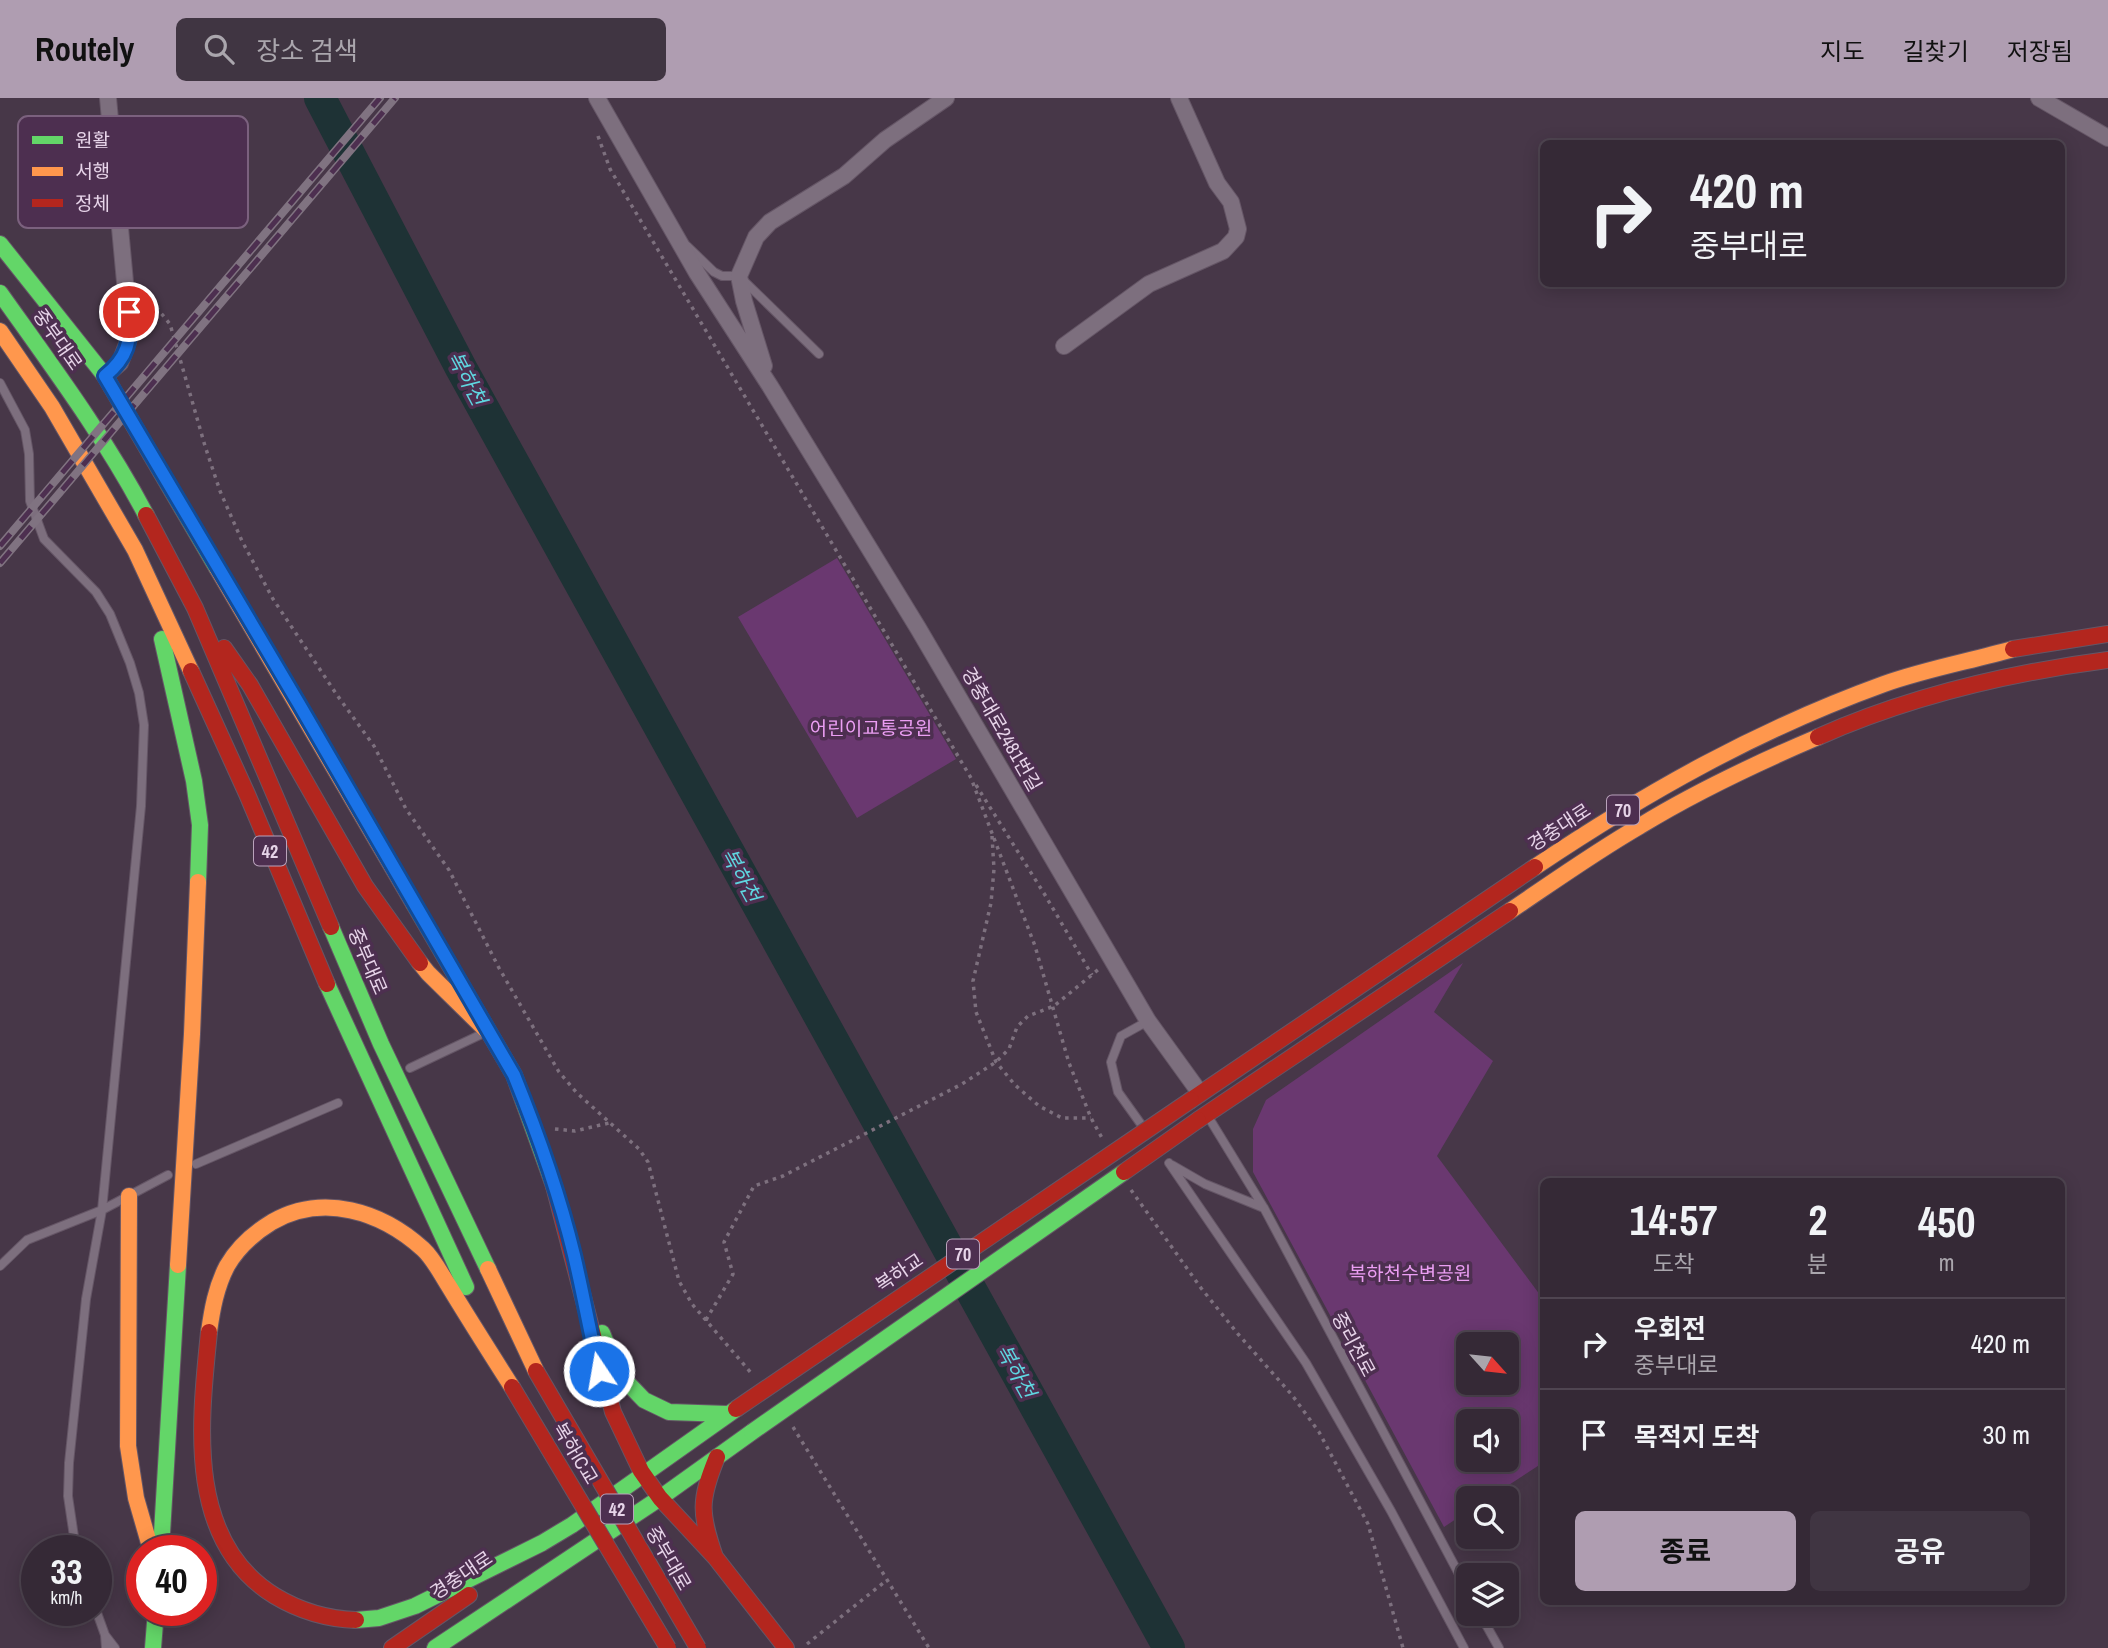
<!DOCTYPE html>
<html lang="ko">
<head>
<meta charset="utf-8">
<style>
  body { margin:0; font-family:"Archivo Narrow","Noto Sans KR",sans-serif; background:#403542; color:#f1f3f6; height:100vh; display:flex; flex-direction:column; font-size:26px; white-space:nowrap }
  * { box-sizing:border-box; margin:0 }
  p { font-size:23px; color:#aaa6ad }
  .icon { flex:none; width:38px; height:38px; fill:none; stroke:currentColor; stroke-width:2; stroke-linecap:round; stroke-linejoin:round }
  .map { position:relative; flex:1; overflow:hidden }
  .panel { position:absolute; left:1540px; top:1080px; width:525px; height:427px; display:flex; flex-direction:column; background:#352936; border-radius:10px; box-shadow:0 4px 18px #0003,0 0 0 2px #4f4551 }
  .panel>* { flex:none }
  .banner { position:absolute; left:1540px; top:42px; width:525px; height:147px; border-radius:10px; box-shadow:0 4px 18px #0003,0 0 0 2px #4f4551; background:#352936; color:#f1f3f6; overflow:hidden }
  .needle { width:46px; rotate:117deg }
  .tools { position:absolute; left:1456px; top:1234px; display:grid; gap:14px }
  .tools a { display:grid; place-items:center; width:63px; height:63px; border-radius:10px; background:#352936; box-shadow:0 4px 18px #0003,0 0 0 2px #4f4551; font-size:35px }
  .speed { position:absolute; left:21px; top:1437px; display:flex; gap:14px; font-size:35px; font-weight:700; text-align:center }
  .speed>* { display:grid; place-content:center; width:91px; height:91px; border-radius:50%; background:#352936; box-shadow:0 4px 18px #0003,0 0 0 2px #4f4551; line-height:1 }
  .speed small { font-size:18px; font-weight:400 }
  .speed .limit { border:10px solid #d22; background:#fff; color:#111 }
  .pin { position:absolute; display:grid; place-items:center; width:60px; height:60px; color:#fff; margin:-30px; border:4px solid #fff; border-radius:50%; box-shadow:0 2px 7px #0007 }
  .me { position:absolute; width:77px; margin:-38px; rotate:348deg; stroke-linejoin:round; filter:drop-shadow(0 0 5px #0008) }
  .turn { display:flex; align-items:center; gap:24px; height:147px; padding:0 35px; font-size:32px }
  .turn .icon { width:91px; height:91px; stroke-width:2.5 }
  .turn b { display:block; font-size:49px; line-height:60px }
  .eta { display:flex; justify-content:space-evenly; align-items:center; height:119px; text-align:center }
  .eta b { font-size:42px; font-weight:700; line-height:49px }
  .cta { display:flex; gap:14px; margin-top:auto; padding:14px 35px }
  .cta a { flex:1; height:80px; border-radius:10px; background:#af9db1; color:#111; font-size:28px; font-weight:700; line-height:80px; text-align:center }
  .cta a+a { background:#403542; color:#f1f3f6 }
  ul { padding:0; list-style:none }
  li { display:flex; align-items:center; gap:21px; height:91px; padding:0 35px; border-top:2px solid #4f4551 }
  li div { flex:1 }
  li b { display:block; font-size:26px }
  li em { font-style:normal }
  header { display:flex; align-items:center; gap:42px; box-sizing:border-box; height:98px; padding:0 35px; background:#af9db1; color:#111 }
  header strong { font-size:33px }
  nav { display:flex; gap:38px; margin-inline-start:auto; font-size:24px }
  .search { width:490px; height:63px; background:#403542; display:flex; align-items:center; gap:18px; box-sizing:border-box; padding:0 24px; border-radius:10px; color:#aaa6ad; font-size:26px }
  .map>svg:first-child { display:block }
  .green { fill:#6a3870; fill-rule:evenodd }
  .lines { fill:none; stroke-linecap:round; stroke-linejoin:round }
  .river { stroke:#1e3235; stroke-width:32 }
  .lane-casing { stroke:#655666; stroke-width:10 }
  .street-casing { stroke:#655666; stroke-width:18 }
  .fast-casing { stroke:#655666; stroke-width:18 }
  .slow-casing { stroke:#655666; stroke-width:18 }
  .jam-casing { stroke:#655666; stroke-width:18 }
  .path { stroke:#7d707e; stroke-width:3.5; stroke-dasharray:3.5 5; stroke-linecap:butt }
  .lane { stroke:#7d6f7e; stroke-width:8 }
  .street { stroke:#7d6f7e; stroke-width:16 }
  .fast { stroke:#63d668; stroke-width:16 }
  .slow { stroke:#ff974d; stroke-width:16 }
  .jam { stroke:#b3261e; stroke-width:16 }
  .rail-casing { stroke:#807381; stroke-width:8 }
  .rail { stroke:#4d2f50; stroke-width:5; stroke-dasharray:16; stroke-linecap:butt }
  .fast-bridge-casing { stroke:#655666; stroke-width:18; stroke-linecap:butt }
  .jam-bridge-casing { stroke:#655666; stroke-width:18; stroke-linecap:butt }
  .fast-bridge { stroke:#63d668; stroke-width:16 }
  .jam-bridge { stroke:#b3261e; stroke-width:16 }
  .route-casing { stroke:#114b97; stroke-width:18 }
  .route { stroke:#1a73e8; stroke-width:12 }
  .labels { text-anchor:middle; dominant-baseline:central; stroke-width:7; stroke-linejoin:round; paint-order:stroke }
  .shield { fill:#4d2f50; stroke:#b9a2bb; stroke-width:2 }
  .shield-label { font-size:18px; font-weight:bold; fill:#e7d4e9 }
  .street-label { font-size:19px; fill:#e7d4e9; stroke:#4d2f50 }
  .park-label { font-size:19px; fill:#eb9ef3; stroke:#4d2f50 }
  .water-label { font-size:21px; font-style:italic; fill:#5fd6e0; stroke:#4d2f50 }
  .key { fill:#4d2f50; stroke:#7b617e; stroke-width:2 }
  .key-label { font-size:19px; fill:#e7d4e9 }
</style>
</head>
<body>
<header>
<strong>Routely</strong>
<div class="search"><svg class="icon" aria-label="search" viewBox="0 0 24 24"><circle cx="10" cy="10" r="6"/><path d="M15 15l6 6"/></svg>장소 검색</div>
<nav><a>지도</a><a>길찾기</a><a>저장됨</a></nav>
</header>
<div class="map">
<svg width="2108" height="1550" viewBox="0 0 2108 1550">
  <rect width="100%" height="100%" fill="#473748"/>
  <path class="green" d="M 837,460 L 956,661 L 857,720 L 738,519 Z
    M 1463,865 L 1434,914 L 1493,963 L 1437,1058 L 1543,1201 L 1544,1364 L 1489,1400 L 1468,1400 L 1468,1413 L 1444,1429 L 1253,1074 L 1253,1031 L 1266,1002 ZM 1468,1246 L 1507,1246 L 1507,1284 L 1468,1284 ZM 1468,1323 L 1507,1323 L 1507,1362 L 1468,1362 Z"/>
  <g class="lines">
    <path class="river" d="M 320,0 L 461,270 L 1169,1550"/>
    <defs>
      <path id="lane" d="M 687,148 L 714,174 L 722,178 L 739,178 L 819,256
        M 0,285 L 25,332 L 29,356 L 30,403 L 44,441 L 96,494 L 110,516 L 130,565 L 139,595 L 144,627 L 141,708 L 102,1112 L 86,1201 L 69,1365 L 68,1398 L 76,1452
        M 410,970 L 484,935
        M 1209,1020 L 1264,1110 L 1468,1493
        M 1143,1029 L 1118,994 L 1111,964 L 1121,938 L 1148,923
        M 1169,1065 L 1306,1265 L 1391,1413 L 1464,1550
        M 196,1066 L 338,1005
        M 1172,1067 L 1205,1086 L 1264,1110
        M 0,1168 L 27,1142 L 102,1112 L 168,1077
        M 96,1512 L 105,1537 L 106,1550
        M 1480,1516 L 1499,1550
        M 105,1537 L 115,1550"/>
      <path id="street" d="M 597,0 L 697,175 L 770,288 L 918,530 L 1148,923 L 1200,995
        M 2039,0 L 2108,40
        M 1064,248 L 1149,186 L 1223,153 L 1236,139 L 1238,131 L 1231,104 L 1217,85 L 1179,0
        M 764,268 L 744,203 L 739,178 L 756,139 L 770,124 L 844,78 L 885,42 L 946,0
        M 105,278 L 120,265 L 130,238 L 108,0"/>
      <path id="fast" d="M 0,146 L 105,278 L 217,470
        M 0,195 C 51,267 105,339 146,417
        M 162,541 L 194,683 L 200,727 L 198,784
        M 414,806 L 514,977 L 554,1088
        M 331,829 L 381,946 L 488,1171
        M 327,886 L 466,1189
        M 602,1235 L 619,1276 L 644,1302 L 669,1314 L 727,1316
        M 161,1452 L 178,1167
        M 356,1522 L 379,1520 L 415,1508 L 542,1445 L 572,1427 L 736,1311
        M 153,1550 L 156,1512
        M 435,1550 L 660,1400 L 752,1334"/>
      <path id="slow" d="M 0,233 L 52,309 L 135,452 L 191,573
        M 217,470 L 414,806
        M 1535,769 C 1647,694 1757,632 1884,586 C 1926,571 1971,563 2013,551
        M 1510,813 C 1553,784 1595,754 1640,728 C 1697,693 1757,665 1818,639
        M 420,865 L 428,875 L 487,933
        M 129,1098 L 128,1348 L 136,1400 L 151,1452
        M 178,1167 L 192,936 L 198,784
        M 488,1171 L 536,1273
        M 209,1234 C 212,1212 216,1189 227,1168 C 238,1149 254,1135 272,1124 C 323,1095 381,1113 423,1151 C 434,1161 442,1178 450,1190 C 470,1223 491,1256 512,1289"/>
      <path id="jam" d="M 146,417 L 195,510 L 331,829
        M 224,550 L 250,587 L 365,788 L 420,865
        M 2013,551 L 2108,536
        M 191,573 L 247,696 L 327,886
        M 1818,639 C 1910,598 2008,575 2108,562
        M 1191,1002 L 1535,769
        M 1198,1022 L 1510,813
        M 554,1088 L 613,1314 L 641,1373 L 660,1400
        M 209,1234 C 200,1324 185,1443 275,1498 C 300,1513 326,1521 356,1522
        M 660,1400 L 715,1459 L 786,1550
        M 715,1459 C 700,1415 699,1403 717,1359
        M 392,1550 L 469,1497"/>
    </defs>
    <use href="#lane" class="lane-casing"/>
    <use href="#street" class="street-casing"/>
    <use href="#fast" class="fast-casing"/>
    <use href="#slow" class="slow-casing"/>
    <use href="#jam" class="jam-casing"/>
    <path class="path" d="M 598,38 L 610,71 L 971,680 L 1035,848 L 1069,965 L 1091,1020 L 1102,1040
      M 143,207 L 151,203 L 170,226 L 205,348 L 220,393 L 242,443 L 273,501 L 337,597 L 374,648 L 406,711 L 449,772 L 499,870 L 559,974 L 577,995 L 639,1051 L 648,1064 L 679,1183 L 692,1206 L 752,1276
      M 976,687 L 1045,797 L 1092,877
      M 992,738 L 994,771 L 991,805 L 973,883 L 976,914 L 996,964 L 1015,987 L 1039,1008 L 1062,1020 L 1091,1020
      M 555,1031 L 575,1033 L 609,1025
      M 1131,1092 L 1201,1190 L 1238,1236 L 1292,1297 L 1319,1334 L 1368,1426 L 1403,1550
      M 706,1222 L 733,1176 L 724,1144 L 754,1088 L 783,1078 L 962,986 L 996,964 L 1009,951 L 1017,929 L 1028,918 L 1054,908 L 1099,871
      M 793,1329 L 929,1550
      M 807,1546 L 887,1482"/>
    <use href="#lane" class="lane"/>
    <use href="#street" class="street"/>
    <use href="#fast" class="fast"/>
    <use href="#slow" class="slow"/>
    <use href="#jam" class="jam"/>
    <defs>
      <path id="rail" d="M 0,448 L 380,0
        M 0,465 L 395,0"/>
    </defs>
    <use href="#rail" class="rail-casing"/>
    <use href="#rail" class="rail"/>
    <defs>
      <path id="fast-bridge" d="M 752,1334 L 1124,1074"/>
      <path id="jam-bridge" d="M 1124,1074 L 1198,1022
        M 536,1273 L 698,1550
        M 512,1289 L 668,1550
        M 736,1311 L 1191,1002"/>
    </defs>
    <use href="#fast-bridge" class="fast-bridge-casing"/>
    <use href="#jam-bridge" class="jam-bridge-casing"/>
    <use href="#fast-bridge" class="fast-bridge"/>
    <use href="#jam-bridge" class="jam-bridge"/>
  </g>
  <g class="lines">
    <defs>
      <path id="route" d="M 129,214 C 131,244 128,259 105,278 L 299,606 L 514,977 C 538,1036 559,1095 574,1157 C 583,1195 590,1235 599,1273"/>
    </defs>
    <use href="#route" class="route-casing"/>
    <use href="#route" class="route"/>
  </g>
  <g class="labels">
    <g class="shield">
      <rect x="1607" y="697.5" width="32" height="29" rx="5"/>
      <rect x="254" y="738.5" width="32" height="29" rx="5"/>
      <rect x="947" y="1141.5" width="32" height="29" rx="5"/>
      <rect x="601" y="1396.5" width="32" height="29" rx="5"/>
    </g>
    <g class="shield-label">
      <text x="1623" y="712">70</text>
      <text x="270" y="753">42</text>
      <text x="963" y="1156">70</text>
      <text x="617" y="1411">42</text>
    </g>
    <g class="street-label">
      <text transform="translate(58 241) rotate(55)">중부대로</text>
      <text transform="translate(1002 631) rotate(60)">경충대로2481번길</text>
      <text transform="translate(1559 729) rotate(-33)">경충대로</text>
      <text transform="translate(368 863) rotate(67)">중부대로</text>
      <text transform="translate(899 1174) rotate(-34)">복하교</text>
      <text transform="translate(1354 1246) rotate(62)">중리천로</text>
      <text transform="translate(576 1355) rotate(59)">복하IC교</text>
      <text transform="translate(669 1460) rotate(60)">중부대로</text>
      <text transform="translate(461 1477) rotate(-34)">경충대로</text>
    </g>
    <g class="park-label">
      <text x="871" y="630">어린이교통공원</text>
      <text x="1410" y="1175">복하천수변공원</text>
    </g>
    <g class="water-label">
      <text transform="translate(467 280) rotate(62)">복하천</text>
      <text transform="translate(741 777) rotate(61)">복하천</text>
      <text transform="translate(1016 1273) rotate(61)">복하천</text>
    </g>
  </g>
  <rect x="18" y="18" width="230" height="112" rx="10" class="key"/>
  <rect x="32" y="38" width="31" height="8" fill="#63d668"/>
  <rect x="32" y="69" width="31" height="9" fill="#ff974d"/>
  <rect x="32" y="101" width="31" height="8" fill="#b3261e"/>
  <g class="key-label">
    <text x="75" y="49">원활</text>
    <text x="75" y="80">서행</text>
    <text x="75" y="112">정체</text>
  </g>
</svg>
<div class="tools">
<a><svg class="needle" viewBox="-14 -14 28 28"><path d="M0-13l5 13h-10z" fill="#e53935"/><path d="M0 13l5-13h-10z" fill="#aaa6ad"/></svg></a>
<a><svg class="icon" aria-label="sound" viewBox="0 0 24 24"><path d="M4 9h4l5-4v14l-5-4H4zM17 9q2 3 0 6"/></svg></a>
<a><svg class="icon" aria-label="search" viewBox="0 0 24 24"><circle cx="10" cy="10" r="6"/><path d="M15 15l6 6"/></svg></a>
<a><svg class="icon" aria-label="layers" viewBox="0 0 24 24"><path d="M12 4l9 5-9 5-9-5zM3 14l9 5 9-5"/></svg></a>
</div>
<div class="speed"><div>33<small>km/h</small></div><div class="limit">40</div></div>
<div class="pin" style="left:129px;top:214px;background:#d93025"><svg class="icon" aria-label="arrive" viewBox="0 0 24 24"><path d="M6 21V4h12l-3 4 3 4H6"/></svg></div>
<svg class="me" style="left:599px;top:1273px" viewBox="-20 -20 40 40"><circle r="17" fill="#1a73e8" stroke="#fff" stroke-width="3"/><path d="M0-11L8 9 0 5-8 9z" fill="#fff"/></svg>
<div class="banner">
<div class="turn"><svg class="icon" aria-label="right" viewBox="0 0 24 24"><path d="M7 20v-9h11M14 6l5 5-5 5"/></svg><div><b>420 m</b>중부대로</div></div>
</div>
<section class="panel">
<div class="eta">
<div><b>14:57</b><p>도착</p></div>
<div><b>2</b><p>분</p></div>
<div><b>450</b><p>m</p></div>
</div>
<ul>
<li><svg class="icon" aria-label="right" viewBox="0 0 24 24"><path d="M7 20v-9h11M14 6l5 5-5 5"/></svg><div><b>우회전</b><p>중부대로</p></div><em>420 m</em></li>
<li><svg class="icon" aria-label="arrive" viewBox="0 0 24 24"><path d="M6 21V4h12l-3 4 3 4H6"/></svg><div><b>목적지 도착</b></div><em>30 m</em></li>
</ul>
<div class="cta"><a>종료</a><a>공유</a></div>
</section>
</div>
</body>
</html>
